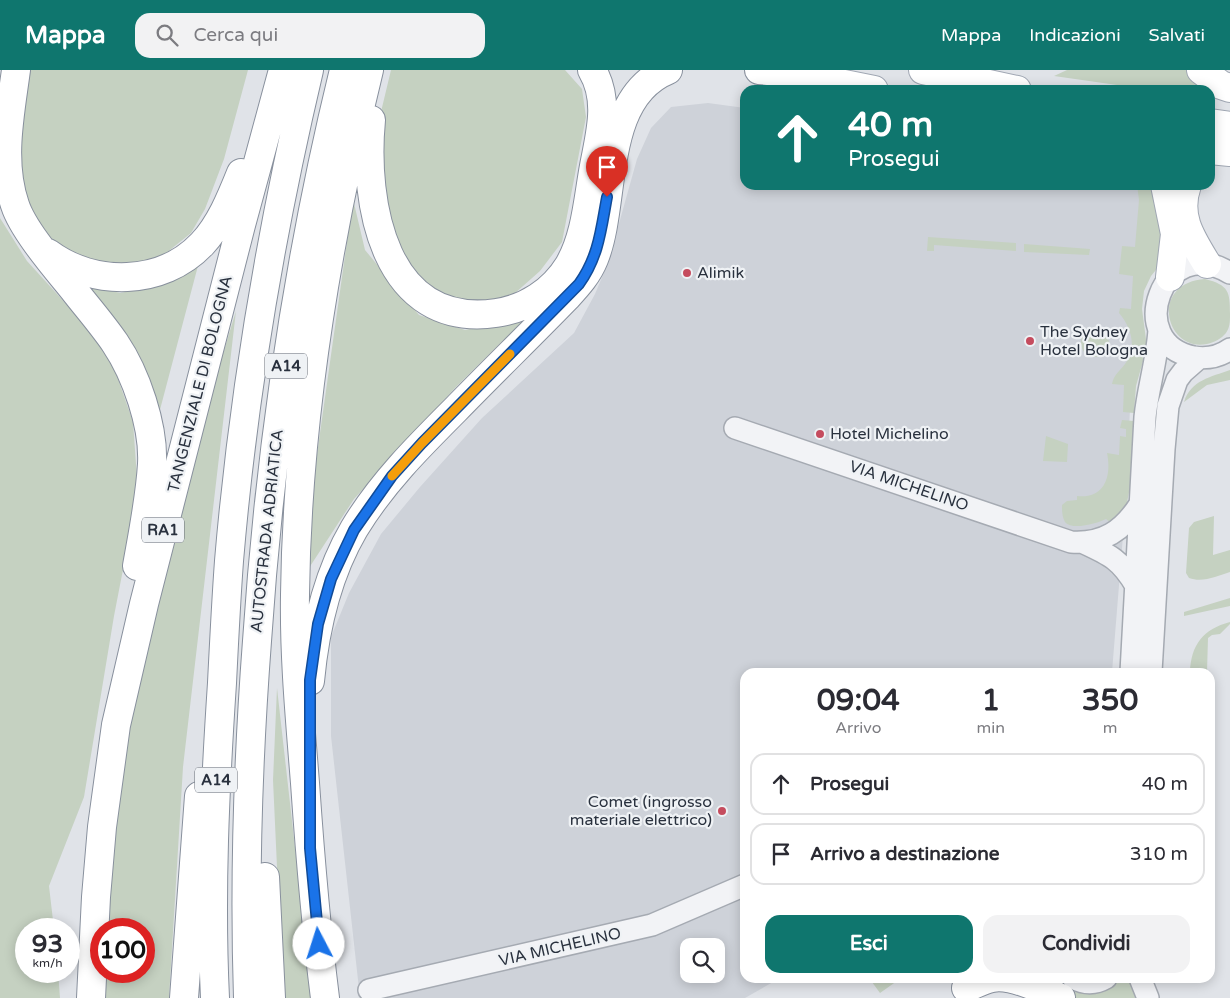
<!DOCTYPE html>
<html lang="it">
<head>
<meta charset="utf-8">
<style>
  body { margin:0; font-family:"Varela Round",sans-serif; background:#f2f2f3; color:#2b2b33; height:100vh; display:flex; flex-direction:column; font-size:19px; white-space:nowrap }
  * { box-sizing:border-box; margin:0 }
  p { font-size:16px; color:#7c7c81 }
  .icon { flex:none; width:28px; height:28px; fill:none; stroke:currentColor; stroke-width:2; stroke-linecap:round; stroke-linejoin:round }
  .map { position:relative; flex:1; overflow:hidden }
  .sheet { position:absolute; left:740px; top:598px; width:475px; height:315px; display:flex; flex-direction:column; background:#fff; border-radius:15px; box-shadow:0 2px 12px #0003 }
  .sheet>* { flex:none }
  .hud { position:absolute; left:740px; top:15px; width:475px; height:105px; border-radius:15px; box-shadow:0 2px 12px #0003; background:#0f766e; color:#fff; overflow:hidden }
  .tools { position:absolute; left:680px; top:868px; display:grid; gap:10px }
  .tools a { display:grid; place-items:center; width:45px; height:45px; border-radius:10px; background:#fff; box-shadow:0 2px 12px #0003; font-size:25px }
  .speed { position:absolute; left:15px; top:848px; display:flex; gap:10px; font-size:25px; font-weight:700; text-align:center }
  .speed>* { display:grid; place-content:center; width:65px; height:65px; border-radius:50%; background:#fff; box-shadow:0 2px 12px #0003; line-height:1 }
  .speed small { font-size:12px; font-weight:400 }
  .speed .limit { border:8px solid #d22; background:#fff; color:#111 }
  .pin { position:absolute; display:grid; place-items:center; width:42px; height:42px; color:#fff; margin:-51px -21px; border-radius:50% 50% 50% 0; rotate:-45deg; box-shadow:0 0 5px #0007 }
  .pin .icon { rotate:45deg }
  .me { position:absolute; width:55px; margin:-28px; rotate:355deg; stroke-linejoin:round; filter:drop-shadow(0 0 4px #0008) }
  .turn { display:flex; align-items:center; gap:18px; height:105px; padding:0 25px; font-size:22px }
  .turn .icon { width:65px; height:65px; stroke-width:2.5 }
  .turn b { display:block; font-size:35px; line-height:42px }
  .eta { display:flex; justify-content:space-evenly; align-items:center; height:85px; text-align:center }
  .eta b { font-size:30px; font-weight:700; line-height:35px }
  .primary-button { display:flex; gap:10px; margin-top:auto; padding:10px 25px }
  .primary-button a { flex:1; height:58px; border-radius:15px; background:#0f766e; color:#fff; font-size:20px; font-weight:700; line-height:58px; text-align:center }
  .primary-button a+a { background:#f2f2f3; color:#2b2b33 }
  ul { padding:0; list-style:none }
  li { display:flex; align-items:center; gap:15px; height:62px; margin:0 10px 8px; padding:0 15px; border:2px solid #e1e1e2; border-radius:15px }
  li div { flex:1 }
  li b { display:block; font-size:19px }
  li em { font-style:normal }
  header { display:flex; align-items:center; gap:30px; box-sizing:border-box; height:70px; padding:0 25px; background:#0f766e; color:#fff }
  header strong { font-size:24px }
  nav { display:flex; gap:28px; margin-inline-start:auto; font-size:18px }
  .search { width:350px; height:45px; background:#f2f2f3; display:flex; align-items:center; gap:12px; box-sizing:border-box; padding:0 18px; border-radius:15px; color:#7c7c81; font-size:19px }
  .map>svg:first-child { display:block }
  .built { fill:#ced2d9; fill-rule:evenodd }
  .green { fill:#c5d1c1 }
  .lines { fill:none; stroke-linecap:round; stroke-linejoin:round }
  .minor-casing { stroke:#a5aab2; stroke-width:24 }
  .major-casing { stroke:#a0a7b3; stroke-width:30 }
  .highway-casing { stroke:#88909d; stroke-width:30 }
  .minor { stroke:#f2f3f6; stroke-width:21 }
  .major { stroke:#fff; stroke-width:28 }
  .highway { stroke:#fff; stroke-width:28 }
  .route-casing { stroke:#114b97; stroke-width:12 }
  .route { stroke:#1a73e8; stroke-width:9 }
  .slow { stroke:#f59e0b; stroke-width:9 }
  .poi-dot { fill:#c54c5e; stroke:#eff2f5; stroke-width:2 }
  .labels { text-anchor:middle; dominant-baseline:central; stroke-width:4.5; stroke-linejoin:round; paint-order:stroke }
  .shield { fill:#eff2f5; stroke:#646b75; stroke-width:1 }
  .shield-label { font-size:15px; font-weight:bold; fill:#29313e }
  .poi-label { font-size:16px; fill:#29313e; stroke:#eff2f5; text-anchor:start }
  .street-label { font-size:16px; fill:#29313e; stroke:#eff2f5 }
</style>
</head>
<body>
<header>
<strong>Mappa</strong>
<div class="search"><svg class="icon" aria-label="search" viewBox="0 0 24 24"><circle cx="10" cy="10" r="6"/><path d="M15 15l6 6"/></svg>Cerca qui</div>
<nav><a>Mappa</a><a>Indicazioni</a><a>Salvati</a></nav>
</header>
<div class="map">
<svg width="1230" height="928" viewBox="0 0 1230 928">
  <rect width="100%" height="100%" fill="#e0e3e8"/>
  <path class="built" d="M 708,33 L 745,38 L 745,115 L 1141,115 L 1125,441 L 1112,602 L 745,602 L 745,908 L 780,908 L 745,928 L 360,928 L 331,666 L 331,567 L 349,523 L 381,464 L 420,417 L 482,348 L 574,263 L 595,224 L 608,193 L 637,89 L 651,58 L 671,37 ZM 689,876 L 716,876 L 716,904 L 689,904 Z"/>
  <path class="green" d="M 27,0 L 248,0 L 224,89 L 205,139 L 191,163 L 160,188 L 111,199 L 57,179 L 31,151 L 15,91 Z
    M 391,0 L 565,0 L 582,19 L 586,47 L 562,172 L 540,201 L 514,224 L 494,233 L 463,231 L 440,225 L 412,204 L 391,167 L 379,120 L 380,46 Z
    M 1067,0 L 1191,0 L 1209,20 L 1152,20 L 1054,6 Z
    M 1137,115 L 1150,115 L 1158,144 L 1162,165 L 1160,195 L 1151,206 L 1144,221 L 1142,239 L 1147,277 L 1136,316 L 1134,343 L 1123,342 L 1124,315 L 1112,314 C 1114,303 1122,300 1127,291 C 1137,274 1130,256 1119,243 L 1120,238 L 1131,239 L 1133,206 L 1119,204 L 1122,176 L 1135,177 L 1139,130 Z
    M 353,129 L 365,180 L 419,245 L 465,260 L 526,248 L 456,317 L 354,429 L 307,501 L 310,434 Z
    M 0,148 L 27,191 L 108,280 L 133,352 L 138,422 L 114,546 L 84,727 L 49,816 L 54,859 L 26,859 L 26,901 L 58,901 L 60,928 L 0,928 Z
    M 928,167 L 1016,173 L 1016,181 L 934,175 L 934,181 L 927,181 Z
    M 1024,174 L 1090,179 L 1089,185 L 1024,182 Z
    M 199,192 L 157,351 L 76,212 L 120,223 L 154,216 Z
    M 1205,209 C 1229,215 1230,222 1230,244 C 1230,252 1230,257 1226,263 C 1221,269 1215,272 1207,274 C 1166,283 1148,213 1205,209 Z
    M 236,241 L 183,697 L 169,928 L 103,928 L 103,901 L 144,901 L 144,859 L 103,859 L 119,713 L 143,582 L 191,388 Z
    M1081 273a14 14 0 1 1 28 0a14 14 0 1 1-28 0Z
    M 1230,300 L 1230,310 L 1207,315 L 1184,332 C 1191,310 1211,307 1230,300 Z
    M 1122,350 L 1134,351 L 1130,417 L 1126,438 L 1111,453 L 1106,449 C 1098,453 1072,461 1065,452 C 1062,447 1062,441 1062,435 L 1067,431 L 1077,430 L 1077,426 C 1104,429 1112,407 1107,383 L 1119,385 L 1120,366 L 1126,367 L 1126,359 L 1120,358 Z
    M 1046,366 L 1068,374 L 1067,392 L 1043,391 Z
    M 1214,446 L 1213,485 L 1230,480 L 1230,502 C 1217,506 1203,513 1189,508 L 1186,503 L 1189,458 L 1194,452 Z
    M 1230,528 L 1230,536 L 1184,546 L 1184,542 Z
    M 1230,552 L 1230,554 L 1220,564 L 1212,565 L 1208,568 L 1207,602 L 1190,602 C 1191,575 1203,559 1230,552 Z
    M 277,618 L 312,928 L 283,928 L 273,710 Z
    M 1210,648 L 1212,649 L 1214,776 L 1210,795 Z
    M 869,908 L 892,908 L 897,911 L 880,923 Z
    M 1038,908 L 1054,908 C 1070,928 1104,928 1122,908 L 1128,908 L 1136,928 L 1075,928 Z"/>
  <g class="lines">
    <defs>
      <path id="minor" d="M 1230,203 C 1162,161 1123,274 1194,287 C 1207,289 1219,287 1230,279
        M 735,358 L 1071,472 C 1103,474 1123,461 1140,434
        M 1084,473 C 1110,485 1121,490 1136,516
        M 1131,602 L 1145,347 C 1148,318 1157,290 1159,260
        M 1151,602 L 1164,379 L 1168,336 L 1177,310 L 1183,302 L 1199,288
        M 1073,908 C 1084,914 1094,915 1106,908
        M 1140,908 L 1148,928
        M 369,920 L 652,855 L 745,815"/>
      <path id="major" d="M 775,0 L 874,20
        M 923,0 L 1017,20
        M 1201,0 L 1221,15 L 1230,18
        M 1210,53 L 1230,56
        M 1210,80 L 1230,82
        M 1165,115 L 1175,164 L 1170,207
        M 1187,115 C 1176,146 1191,168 1207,194"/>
      <path id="highway" d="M 16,0 C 10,45 0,91 15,135 C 23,160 56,198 73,219 C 87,237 102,254 115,273 C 136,304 154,356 152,394 C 150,428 143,462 137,496
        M 759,0 L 788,3
        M 371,50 C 363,133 384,259 496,243 C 526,239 553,221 569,195 C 586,166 588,128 594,96 C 600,64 610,30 592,0
        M 48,183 C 94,217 162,216 202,174 C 220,155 231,128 241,103
        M 310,611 C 315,558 327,505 354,459 C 381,414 418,377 455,340 C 492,302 530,265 567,227 C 578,215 588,204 594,189 C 617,133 599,28 668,0
        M 265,807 L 271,928
        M 966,918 C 974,915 984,909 992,908 C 1012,904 1043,920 1061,928
        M 91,928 L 96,827 L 102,757 L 116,655 L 144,534 L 241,155 L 283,0
        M 184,928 L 199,726
        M 215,928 C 210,823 215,718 222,613 C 224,573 226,532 229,491 C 243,326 271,161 309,0
        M 248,928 C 244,809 248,690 257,571 C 270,378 298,188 344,0
        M 325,928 C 316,857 310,785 305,713 C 300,650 294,588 295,525 C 297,349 327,171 369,0"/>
    </defs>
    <use href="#minor" class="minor-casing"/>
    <use href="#major" class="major-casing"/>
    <use href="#highway" class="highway-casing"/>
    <use href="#minor" class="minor"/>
    <use href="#major" class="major"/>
    <use href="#highway" class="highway"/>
  </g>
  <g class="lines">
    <defs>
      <path id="route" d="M 319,874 L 310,778 L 310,610 L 318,554 L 331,509 L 354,460 L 392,406 L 422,373 L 579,214 C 599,186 601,159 607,127"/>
    </defs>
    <use href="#route" class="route-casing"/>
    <use href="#route" class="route"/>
    <path class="slow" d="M 392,406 L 422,373 L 510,284"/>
  </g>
  <g class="poi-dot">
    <circle cx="687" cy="203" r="5"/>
    <circle cx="1030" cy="271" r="5"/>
    <circle cx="820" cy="364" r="5"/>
    <circle cx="722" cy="741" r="5"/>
  </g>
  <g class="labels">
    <g class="shield">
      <rect x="265" y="283.5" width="42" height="25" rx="4"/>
      <rect x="142" y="447.5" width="42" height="25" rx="4"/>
      <rect x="195" y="697.5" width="42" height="25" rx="4"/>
    </g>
    <g class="shield-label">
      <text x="286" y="296">A14</text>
      <text x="163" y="460">RA1</text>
      <text x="216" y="710">A14</text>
    </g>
    <g class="poi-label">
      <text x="697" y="203">Alimik</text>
      <text x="1040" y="262">The Sydney<tspan x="1040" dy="18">Hotel Bologna</tspan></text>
      <text x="830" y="364">Hotel Michelino</text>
      <text x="712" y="732" text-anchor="end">Comet (ingrosso<tspan x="712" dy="18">materiale elettrico)</tspan></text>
    </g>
    <g class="street-label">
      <text transform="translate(200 314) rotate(-76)">TANGENZIALE DI BOLOGNA</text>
      <text transform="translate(909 416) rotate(19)">VIA MICHELINO</text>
      <text transform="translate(267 461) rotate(-84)">AUTOSTRADA ADRIATICA</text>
      <text transform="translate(560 877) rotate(-13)">VIA MICHELINO</text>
    </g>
  </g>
</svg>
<div class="tools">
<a><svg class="icon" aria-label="search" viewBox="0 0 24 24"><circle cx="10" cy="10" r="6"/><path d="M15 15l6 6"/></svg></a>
</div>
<div class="speed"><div>93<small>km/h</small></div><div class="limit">100</div></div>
<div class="pin" style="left:607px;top:127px;background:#d93025"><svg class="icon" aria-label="arrive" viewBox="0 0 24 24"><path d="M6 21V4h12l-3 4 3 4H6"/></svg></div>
<svg class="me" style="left:319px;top:874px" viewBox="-20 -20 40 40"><circle r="19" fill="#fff"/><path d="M0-13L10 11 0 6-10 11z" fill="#1a73e8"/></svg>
<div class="hud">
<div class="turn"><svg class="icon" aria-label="ahead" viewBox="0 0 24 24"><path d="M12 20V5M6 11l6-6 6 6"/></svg><div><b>40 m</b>Prosegui</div></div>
</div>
<section class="sheet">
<div class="eta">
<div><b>09:04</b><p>Arrivo</p></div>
<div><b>1</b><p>min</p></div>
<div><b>350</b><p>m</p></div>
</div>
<ul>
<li><svg class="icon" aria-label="ahead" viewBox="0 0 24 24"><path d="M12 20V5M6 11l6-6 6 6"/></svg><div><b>Prosegui</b></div><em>40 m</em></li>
<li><svg class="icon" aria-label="arrive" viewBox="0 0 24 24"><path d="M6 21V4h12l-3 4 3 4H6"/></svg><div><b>Arrivo a destinazione</b></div><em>310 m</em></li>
</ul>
<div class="primary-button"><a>Esci</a><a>Condividi</a></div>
</section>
</div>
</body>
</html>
